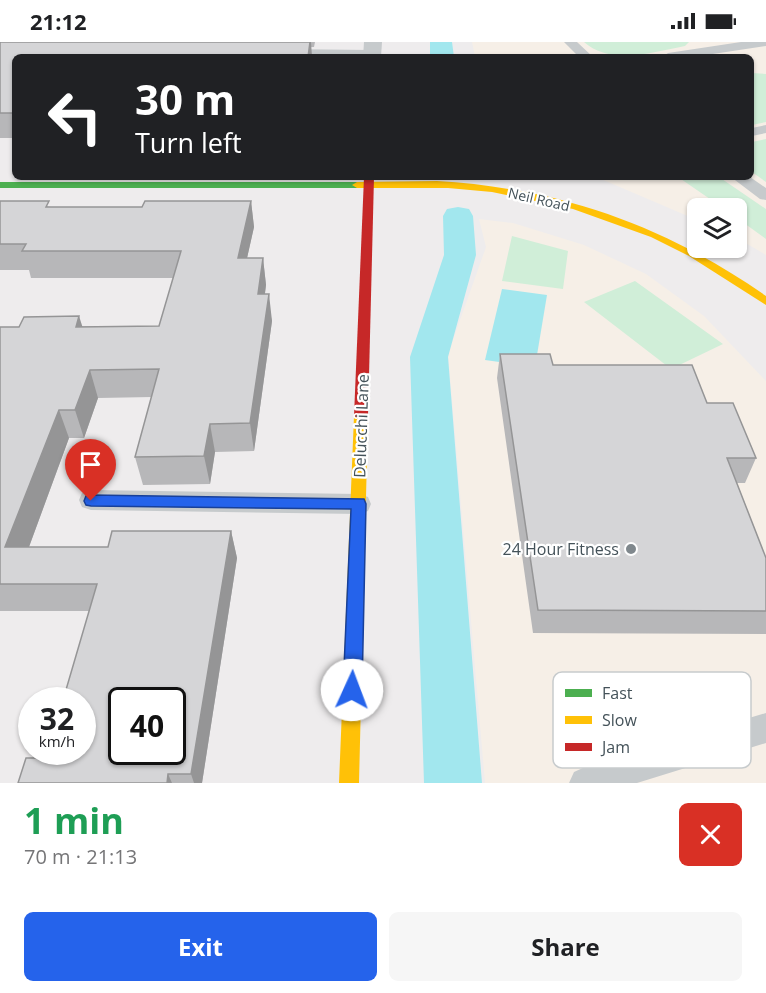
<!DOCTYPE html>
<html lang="en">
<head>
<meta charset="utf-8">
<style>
  body { margin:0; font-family:"Open Sans",sans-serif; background:#f6f6f6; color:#202124; height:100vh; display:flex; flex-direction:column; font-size:22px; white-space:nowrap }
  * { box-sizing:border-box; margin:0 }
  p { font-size:20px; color:#757577 }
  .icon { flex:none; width:33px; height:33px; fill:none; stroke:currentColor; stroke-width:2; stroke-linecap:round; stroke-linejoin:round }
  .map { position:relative; height:741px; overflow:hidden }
  .side { display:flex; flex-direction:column; background:#fff; flex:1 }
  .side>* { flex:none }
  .guide { position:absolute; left:12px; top:12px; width:742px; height:126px; border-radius:9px; box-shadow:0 2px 4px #0004; background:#202124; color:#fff; overflow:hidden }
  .controls { position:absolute; left:687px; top:156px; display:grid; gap:12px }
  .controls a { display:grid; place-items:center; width:60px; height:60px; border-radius:9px; background:#fff; box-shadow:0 2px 4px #0004; font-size:30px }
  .speed { position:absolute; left:18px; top:645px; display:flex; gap:12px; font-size:30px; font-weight:700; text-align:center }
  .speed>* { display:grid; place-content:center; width:78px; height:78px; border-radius:50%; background:#fff; box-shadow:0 2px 4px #0004; line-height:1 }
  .speed small { font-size:15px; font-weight:400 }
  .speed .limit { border:3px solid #111; border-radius:9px; background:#fff; color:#111 }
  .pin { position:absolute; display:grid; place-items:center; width:51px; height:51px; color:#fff; margin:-62px -26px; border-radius:50% 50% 50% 0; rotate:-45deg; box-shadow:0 0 6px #0007 }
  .pin .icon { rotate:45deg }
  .me { position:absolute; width:66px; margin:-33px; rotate:2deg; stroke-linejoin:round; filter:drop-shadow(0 0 4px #0008) }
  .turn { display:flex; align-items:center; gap:21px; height:126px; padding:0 24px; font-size:27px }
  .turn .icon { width:78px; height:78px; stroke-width:2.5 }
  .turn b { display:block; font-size:42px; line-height:51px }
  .round { display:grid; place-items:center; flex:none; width:63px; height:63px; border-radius:9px; background:#f6f6f6 }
  .overview { display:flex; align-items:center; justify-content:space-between; height:102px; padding:0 24px }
  h1 { font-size:36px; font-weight:700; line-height:45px; color:#1e9e55 }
  .primary-button { display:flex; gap:12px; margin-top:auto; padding:12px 24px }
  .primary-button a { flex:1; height:69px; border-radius:9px; background:#2563eb; color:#fff; font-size:24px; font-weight:700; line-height:69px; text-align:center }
  .primary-button a+a { background:#f6f6f6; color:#202124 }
  .status { display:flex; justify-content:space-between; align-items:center; height:42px; padding:0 30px; background:#fff; direction:ltr }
  .status svg { height:16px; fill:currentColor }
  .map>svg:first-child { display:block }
  .commercial { fill:#f6efe7 }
  .green { fill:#d0eed8 }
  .water { fill:#a2e7ee }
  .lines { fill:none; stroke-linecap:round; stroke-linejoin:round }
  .canal { fill:#a2e7ee; fill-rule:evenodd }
  .lane { fill:#c6cacc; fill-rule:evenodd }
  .street { fill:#c6cacc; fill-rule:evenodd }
  .fast { fill:#4caf50; fill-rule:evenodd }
  .slow { fill:#ffc107; fill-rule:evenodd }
  .jam { fill:#c62828; fill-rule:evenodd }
  .wall { fill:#b7b7b9 }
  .shaded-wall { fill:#959596 }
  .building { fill:#d5d5d7; stroke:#959596; stroke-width:1.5; fill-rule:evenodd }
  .route { fill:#2563eb; stroke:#184099; stroke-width:1.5 }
  .poi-dot { fill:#80888d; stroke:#fff; stroke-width:2 }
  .labels { text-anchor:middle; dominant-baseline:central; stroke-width:4.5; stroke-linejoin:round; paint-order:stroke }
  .far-street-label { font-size:14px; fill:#445259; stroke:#fff }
  .street-label { font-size:16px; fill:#445259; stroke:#fff }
  .poi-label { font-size:16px; fill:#445259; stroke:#fff; text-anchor:end }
  .key { fill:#fff; stroke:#c7cbcd; stroke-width:1.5 }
  .key-label { font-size:16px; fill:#445259 }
</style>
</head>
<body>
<div class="status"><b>21:12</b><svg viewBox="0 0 49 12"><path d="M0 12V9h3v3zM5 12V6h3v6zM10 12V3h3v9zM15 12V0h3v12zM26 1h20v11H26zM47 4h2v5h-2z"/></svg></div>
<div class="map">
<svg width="766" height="741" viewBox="0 0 766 741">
  <rect width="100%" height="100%" fill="#eeeced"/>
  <path class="commercial" d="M 472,0 L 766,0 L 766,213 L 737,196 L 736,166 L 698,166 L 697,178 L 601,137 L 591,135 L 752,135 L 752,15 L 475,15 Z
    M 479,177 L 513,181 L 584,203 L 646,232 L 704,274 L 766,339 L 766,741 L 485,741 L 448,312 L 486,205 Z"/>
  <path class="green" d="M 584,0 L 689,0 L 685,4 C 653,10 611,24 584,0 Z
    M 752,31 L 766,32 L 766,80 L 752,83 Z
    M 766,97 L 766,140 L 752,130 L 752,100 Z
    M 678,135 L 719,135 L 766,167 L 766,197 L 737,176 L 736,166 L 723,166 Z
    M 512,194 L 568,209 L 563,247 L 502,239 Z
    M 635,239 L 723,302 L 671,327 L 584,260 Z"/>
  <path class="water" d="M 502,247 L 547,253 L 535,325 L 485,318 Z"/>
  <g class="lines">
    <path class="canal" d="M 430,0 L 452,0 L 454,15 L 430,15 Z
      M 458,165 L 469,167 L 473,174 L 476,213 L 448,315 L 482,741 L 424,741 L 410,315 L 444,213 L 443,174 L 447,167 Z"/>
    <path class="lane" d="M 564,0 L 577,0 L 593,15 L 579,15 Z
      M 741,0 L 766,0 L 766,4 L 693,15 L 662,15 L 668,11 Z
      M 281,7 L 372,8 L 378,12 L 375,15 L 276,14 L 275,11 L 276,8 Z
      M 766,83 L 766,91 L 752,94 L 752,86 Z
      M 731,135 L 750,135 L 766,146 L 766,158 L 760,157 Z
      M 91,448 L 359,452 L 368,455 L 371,462 L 368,469 L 359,472 L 91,468 L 82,465 L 79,458 L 82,451 Z
      M 766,671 L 766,701 L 637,741 L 569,741 L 574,730 L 585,725 Z"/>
    <path class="street" d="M 364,0 L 382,0 L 381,15 L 363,15 Z"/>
    <path class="fast" d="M 0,140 L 357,140 L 362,143 L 357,146 L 0,146 Z"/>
    <path class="slow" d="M 437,139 C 559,146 666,184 766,254 L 766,263 L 689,214 L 651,195 L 573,167 L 492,150 L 448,146 L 357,146 L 352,143 L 357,140 Z
      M 361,369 L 368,374 L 359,741 L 339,741 L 354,374 Z"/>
    <path class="jam" d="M 364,135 L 374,135 L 368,374 L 361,379 L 354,374 Z"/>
  </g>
  <path class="wall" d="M 0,0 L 315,0 L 314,5 L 15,15 L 15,96 L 0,96 Z
    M 0,159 L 51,165 L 142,165 L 251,159 L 254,185 L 247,216 L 263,216 L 266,243 L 265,252 L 272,279 L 254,409 L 215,410 L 210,442 L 143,443 L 135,415 L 152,355 L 98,356 L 84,396 L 69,396 L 29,505 L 108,505 L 231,489 L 237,516 L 202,741 L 18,741 L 47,716 L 89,569 L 0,569 L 0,285 L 159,284 L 173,236 L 31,236 L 29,228 L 0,228 Z
    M 500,312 L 553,323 L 707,361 L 756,416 L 745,441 L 737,441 L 766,516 L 766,592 L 533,591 L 497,336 Z"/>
  <path class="shaded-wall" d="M 310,0 L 311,0 L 312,15 L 308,15 Z
    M 251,159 L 254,185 L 241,243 L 238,216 Z
    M 263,216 L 266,243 L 261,279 L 258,252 Z
    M 269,252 L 272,279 L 254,409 L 250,381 Z
    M 79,274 L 88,302 L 76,285 Z
    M 90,328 L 98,356 L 84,396 L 75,368 Z
    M 59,368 L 69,396 L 19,532 L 5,505 Z
    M 210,382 L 215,410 L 210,442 L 204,414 Z
    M 231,489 L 237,516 L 202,741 L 194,741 L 191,732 Z
    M 168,732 L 172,741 L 167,741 Z"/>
  <path class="building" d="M 0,0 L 310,0 L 308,15 L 15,15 L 15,71 L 0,71 Z
    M 0,159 L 49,159 L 46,165 L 142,165 L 145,159 L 251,159 L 238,216 L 263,216 L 258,252 L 269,252 L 250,381 L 210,382 L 204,414 L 135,415 L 159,327 L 90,328 L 75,368 L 59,368 L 5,505 L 108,505 L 112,489 L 231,489 L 191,732 L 168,732 L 167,741 L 18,741 L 26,716 L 47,716 L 49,710 L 82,710 L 82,658 L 63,658 L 97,542 L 0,542 L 0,285 L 19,285 L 24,275 L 79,274 L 76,285 L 159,284 L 181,209 L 22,209 L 26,202 L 0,202 ZM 122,658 L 172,658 L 172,710 L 122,710 Z
    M 500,312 L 550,312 L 553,323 L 692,323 L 707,361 L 733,361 L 756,416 L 727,416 L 766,516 L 766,569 L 538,568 Z"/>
  <path class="route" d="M 91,453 L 364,457 L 366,462 L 362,648 L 359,654 L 352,656 L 346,654 L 343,648 L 351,467 L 91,464 L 86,463 L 84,459 L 86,454 Z"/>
  <circle class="poi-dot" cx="631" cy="507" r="6"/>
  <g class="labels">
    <g class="far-street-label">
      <text transform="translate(539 157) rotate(13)">Neil Road</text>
    </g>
    <g class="street-label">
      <text transform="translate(361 384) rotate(-88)">Delucchi Lane</text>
    </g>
    <g class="poi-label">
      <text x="619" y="507">24 Hour Fitness</text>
    </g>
  </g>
  <rect x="553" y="630" width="198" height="96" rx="9" class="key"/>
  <rect x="565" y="647" width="27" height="8" fill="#4caf50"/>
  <rect x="565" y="674" width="27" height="8" fill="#ffc107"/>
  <rect x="565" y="701" width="27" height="8" fill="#c62828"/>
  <g class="key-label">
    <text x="602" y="657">Fast</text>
    <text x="602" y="684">Slow</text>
    <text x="602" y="711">Jam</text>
  </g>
</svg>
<div class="controls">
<a><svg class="icon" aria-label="layers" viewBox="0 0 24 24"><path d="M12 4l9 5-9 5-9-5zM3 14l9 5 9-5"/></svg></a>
</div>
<div class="speed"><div>32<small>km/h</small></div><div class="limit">40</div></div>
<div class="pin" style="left:91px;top:459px;background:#d93025"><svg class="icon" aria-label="arrive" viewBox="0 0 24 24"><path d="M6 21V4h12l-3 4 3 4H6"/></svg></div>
<svg class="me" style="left:352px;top:648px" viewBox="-20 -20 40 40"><circle r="19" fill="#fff"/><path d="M0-13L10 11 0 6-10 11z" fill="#2563eb"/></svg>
<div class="guide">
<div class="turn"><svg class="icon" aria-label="left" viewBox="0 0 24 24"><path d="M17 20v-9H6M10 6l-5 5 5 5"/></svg><div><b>30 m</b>Turn left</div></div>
</div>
</div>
<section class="side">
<div class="overview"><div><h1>1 min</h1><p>70 m · 21:13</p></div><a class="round" style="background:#d93025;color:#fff"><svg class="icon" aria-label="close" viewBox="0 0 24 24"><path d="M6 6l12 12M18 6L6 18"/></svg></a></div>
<div class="primary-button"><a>Exit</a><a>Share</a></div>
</section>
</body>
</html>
